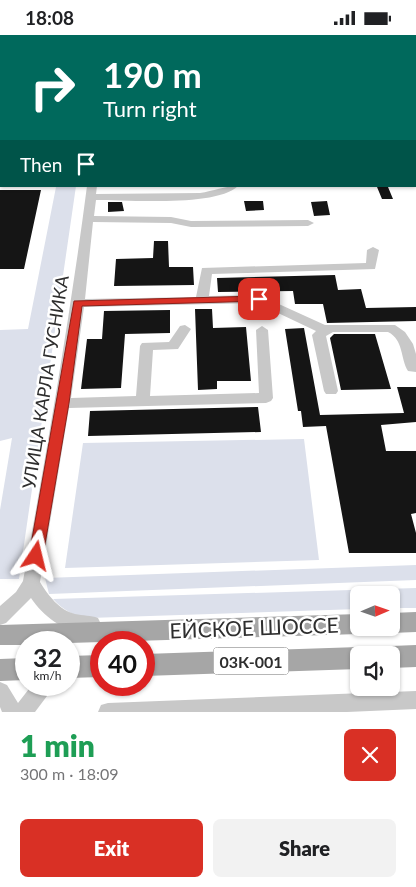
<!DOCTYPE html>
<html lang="en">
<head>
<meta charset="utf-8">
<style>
  body { margin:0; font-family:Lato,sans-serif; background:#f2f2f2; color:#202124; height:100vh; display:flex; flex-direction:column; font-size:19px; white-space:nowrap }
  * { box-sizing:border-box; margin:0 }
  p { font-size:16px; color:#757577 }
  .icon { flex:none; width:28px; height:28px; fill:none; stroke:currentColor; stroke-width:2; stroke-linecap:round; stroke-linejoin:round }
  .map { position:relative; height:677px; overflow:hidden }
  .sheet { display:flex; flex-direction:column; background:#fff; flex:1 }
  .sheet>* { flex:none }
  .top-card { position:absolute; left:0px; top:0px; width:416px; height:152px; box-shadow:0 1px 4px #0004; background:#00695c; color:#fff; overflow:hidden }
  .needle { width:32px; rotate:88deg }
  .controls { position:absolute; left:350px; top:551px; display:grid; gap:10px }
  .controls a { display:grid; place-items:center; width:50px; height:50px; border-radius:8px; background:#fff; box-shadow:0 1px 4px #0004; font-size:25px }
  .speed { position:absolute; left:15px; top:596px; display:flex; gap:10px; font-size:25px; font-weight:700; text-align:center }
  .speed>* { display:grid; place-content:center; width:65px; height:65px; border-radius:50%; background:#fff; box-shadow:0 1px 4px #0004; line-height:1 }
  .speed small { font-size:12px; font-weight:400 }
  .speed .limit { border:8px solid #d22; background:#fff; color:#111 }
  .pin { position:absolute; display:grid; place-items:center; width:42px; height:42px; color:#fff; margin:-21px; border-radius:10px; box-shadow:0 2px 8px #0006 }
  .me { position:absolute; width:55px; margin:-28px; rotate:10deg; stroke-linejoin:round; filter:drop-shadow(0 0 4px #0008) }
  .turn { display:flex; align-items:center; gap:18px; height:105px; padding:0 20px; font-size:22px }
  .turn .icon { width:65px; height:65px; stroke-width:2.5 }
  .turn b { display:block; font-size:35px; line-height:42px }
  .then { display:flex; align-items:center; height:48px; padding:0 20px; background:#0003; gap:10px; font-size:19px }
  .round { display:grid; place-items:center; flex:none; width:52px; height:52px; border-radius:8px; background:#f2f2f2 }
  .overview { display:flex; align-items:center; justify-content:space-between; height:85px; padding:0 20px }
  h1 { font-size:30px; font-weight:800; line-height:38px; color:#1e9e55 }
  .primary-button { display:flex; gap:10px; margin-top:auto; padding:10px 20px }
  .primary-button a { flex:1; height:58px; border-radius:8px; background:#d93025; color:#fff; font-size:20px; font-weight:800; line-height:58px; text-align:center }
  .primary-button a+a { background:#f2f2f2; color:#202124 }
  .status { display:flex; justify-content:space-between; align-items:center; height:35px; padding:0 25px; background:#fff; direction:ltr }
  .status svg { height:14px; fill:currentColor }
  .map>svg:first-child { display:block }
  .green { fill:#dce0eb }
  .building { fill:#151515 }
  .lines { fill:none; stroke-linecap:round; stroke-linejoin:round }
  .minor { fill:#c8c8c8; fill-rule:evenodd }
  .major { fill:#a6a6a6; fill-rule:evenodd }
  .route { fill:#d93025; stroke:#8d1f18 }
  .labels { text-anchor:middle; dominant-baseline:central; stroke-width:5; stroke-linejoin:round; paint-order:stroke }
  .shield { fill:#fff; stroke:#6d6d6d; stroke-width:1 }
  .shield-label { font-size:16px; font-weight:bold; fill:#2e2e2e }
  .street-label { font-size:18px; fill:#2e2e2e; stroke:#fff }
  .near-street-label { font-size:21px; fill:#2e2e2e; stroke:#fff }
</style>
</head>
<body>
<div class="status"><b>18:08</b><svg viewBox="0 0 49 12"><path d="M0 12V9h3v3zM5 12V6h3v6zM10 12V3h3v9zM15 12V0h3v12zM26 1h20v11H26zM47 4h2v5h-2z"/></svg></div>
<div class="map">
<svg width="416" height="677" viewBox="0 0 416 677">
  <rect width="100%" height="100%" fill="#fff"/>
  <path class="green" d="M 76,151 L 19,544 L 0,544 L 0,475 L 12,403 L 0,406 L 0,295 L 28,294 L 56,152 Z
    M 304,404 L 319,525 L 65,533 L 83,408 Z
    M 416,530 L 416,545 L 49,559 L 45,543 Z
    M 416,553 L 416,573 L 391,573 L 391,560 L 359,560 L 359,574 L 89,583 C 75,582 63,575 53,564 Z"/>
  <path class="building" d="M 377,152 L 388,152 L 393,164 L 382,164 Z
    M 0,155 L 41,155 L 24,234 L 0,234 Z
    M 244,166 L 263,166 L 264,175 L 246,176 Z
    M 327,166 L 330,180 L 314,181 L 311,167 Z
    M 108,167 L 122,167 L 124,176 L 108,177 Z
    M 154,206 L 168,206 L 169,232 L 193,232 L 194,250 L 114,251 L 116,224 L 153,223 Z
    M 335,240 L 338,255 L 361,254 L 366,273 L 416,272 L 416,286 L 327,288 L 323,269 L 295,269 L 293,256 L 218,257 L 217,243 Z
    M 195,274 L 212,274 L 213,293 L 246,292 L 251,346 L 217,346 L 217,354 L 198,355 Z
    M 170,275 L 170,298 L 125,299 L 121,353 L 81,354 L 87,304 L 102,304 L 104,276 Z
    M 304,293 L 320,380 L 404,378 L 397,352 L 416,352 L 416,387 L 381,390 L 386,416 L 416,416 L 416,478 L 411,479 L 416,498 L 416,518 L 349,518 L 326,391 L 303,392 L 301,376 L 298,376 L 285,294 Z
    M 334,299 L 375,299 L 391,354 L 341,355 L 330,303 Z
    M 258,372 L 261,397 L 88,401 L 90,376 Z"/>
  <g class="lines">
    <path class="minor" d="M 108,0 L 116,0 L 116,1 L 108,1 Z
      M 339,0 L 347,0 L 347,1 L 339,1 Z
      M 395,0 L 403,0 L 403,1 L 395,1 Z
      M 87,151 L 97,151 L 96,159 L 200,158 C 213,156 225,151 238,151 C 217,172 127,165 96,165 L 94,181 L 171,182 L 191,186 L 308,185 L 314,188 L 308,191 L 191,192 L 171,188 L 93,187 L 85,264 L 196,262 L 202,233 L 366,228 L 367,215 L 373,212 L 379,215 L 375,234 L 212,239 L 209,261 L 259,260 L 325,290 L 395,290 L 405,297 L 413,309 L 416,319 L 416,337 L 408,336 C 400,323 404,305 388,297 L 333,297 L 326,301 L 338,356 L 336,359 L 326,359 L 324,356 L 312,300 L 316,296 L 257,268 L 84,272 L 71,363 L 136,361 L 140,311 L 142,308 L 169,307 L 180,291 L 185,290 L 191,294 L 178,314 L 153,315 L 150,361 L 259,358 L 256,295 L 262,291 L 268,295 L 273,363 L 271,366 L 266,368 L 69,373 L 40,547 C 48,560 59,575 75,579 C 83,581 91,580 98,583 L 101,589 L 98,595 C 73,604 45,584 31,563 L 6,588 L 0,590 L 0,571 L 16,557 L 23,546 C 47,415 70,282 87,151 Z
      M 0,647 L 7,650 L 18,668 L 32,650 L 59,650 L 56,656 L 47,661 L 35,677 L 2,677 L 0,672 Z
      M 416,656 L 416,674 L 347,677 L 98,677 L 101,670 L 108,668 Z"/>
    <path class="major" d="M 416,577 L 416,597 L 391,598 L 383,595 L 382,592 L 391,592 L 391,578 Z
      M 359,579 L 359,592 L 369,592 L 367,596 L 359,599 L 69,608 L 26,608 L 26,610 L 0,610 L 0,590 Z
      M 416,610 L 416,632 L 391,633 L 391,620 L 380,620 L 383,614 L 391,611 Z
      M 359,612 L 367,615 L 370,620 L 359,620 L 359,634 L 144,641 L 144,619 Z
      M 101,620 L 101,642 L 69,643 L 69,621 Z
      M 26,623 L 26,645 L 0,646 L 0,624 Z"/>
  </g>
  <path class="route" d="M 259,261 L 263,262 L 264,264 L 263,266 L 82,271 L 69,368 L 43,521 L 41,525 L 36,527 L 31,525 L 29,521 L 74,266 Z"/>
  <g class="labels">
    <rect class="shield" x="213.5" y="612.5" width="75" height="27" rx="4"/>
    <g class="shield-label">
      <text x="251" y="626">03К-001</text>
    </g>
    <g class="street-label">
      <text transform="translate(45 347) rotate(-81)">УЛИЦА КАРЛА ГУСНИКА</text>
    </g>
    <g class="near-street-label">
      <text transform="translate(254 592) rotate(-2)">ЕЙСКОЕ ШОССЕ</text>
    </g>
  </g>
</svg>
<div class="controls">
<a><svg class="needle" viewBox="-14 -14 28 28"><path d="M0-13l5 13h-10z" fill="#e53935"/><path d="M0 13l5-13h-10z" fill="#757577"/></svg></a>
<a><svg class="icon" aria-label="sound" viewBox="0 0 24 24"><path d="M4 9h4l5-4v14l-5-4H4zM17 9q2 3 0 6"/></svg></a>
</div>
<div class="speed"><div>32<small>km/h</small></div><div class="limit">40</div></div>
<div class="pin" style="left:259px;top:264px;background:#d93025"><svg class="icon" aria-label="arrive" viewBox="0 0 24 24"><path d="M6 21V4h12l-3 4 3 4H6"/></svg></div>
<svg class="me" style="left:36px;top:521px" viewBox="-20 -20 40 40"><path d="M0-17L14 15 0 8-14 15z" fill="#d93025" stroke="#fff" stroke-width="4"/></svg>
<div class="top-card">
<div class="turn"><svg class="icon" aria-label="right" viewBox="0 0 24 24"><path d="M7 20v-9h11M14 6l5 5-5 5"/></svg><div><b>190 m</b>Turn right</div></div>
<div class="then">Then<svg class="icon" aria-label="arrive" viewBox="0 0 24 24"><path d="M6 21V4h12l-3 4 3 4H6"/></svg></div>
</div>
</div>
<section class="sheet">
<div class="overview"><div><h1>1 min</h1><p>300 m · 18:09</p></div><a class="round" style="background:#d93025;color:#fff"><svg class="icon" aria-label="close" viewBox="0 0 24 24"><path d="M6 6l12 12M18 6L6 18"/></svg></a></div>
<div class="primary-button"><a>Exit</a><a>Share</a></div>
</section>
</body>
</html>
